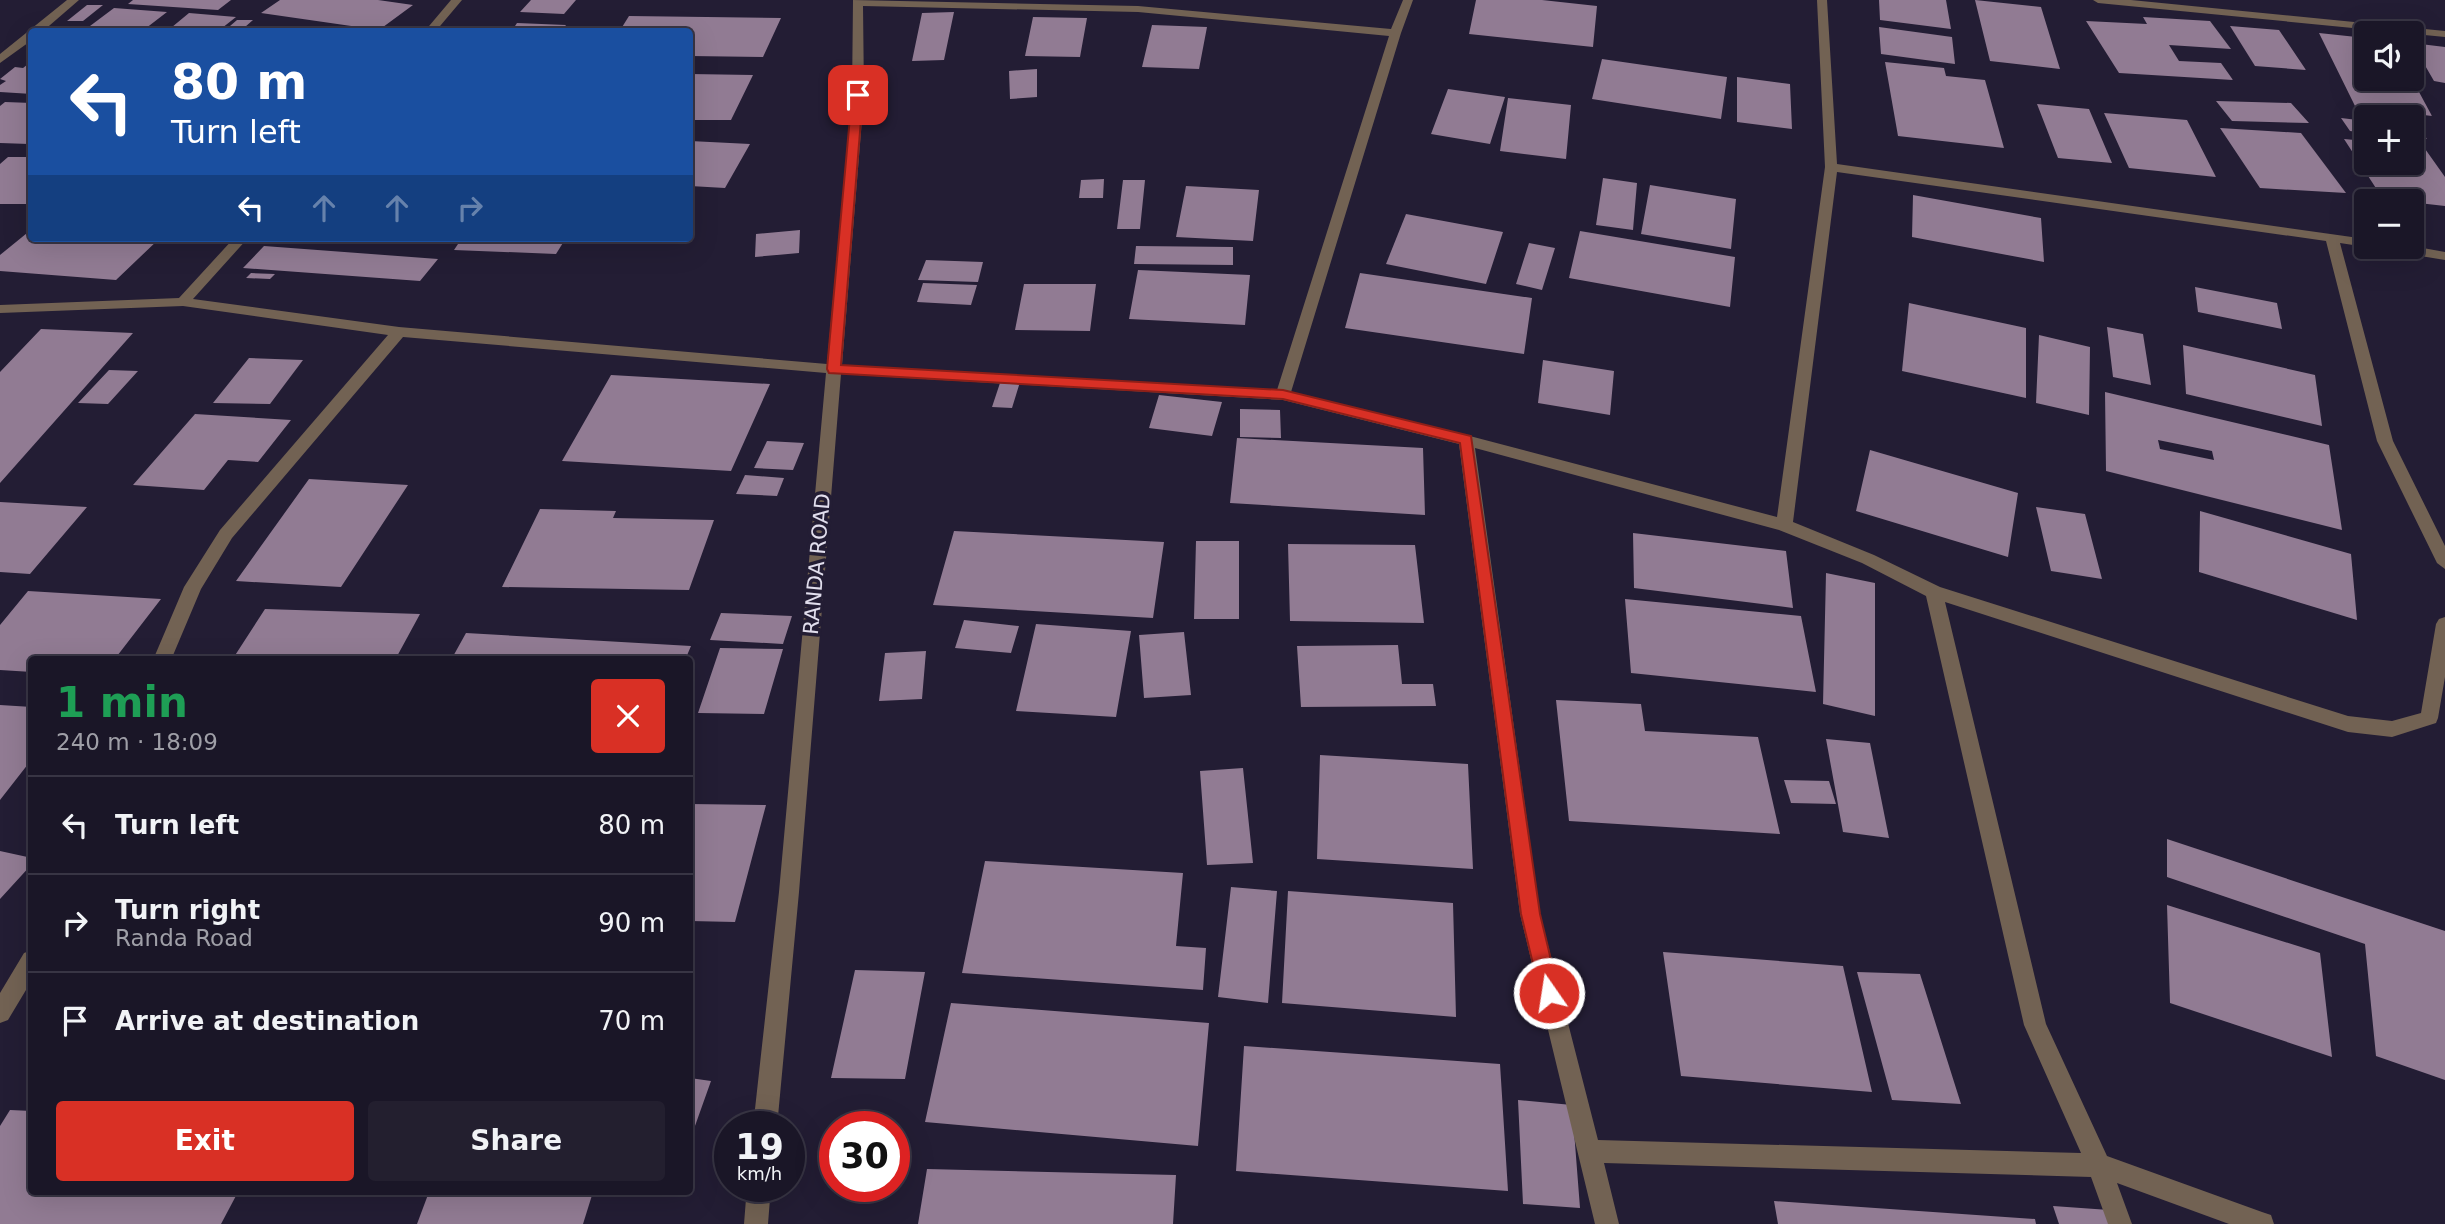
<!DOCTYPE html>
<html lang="en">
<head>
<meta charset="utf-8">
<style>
  body { margin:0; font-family:"DejaVu Sans",sans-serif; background:#231f2f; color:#f1f3f6; height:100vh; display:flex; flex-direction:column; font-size:26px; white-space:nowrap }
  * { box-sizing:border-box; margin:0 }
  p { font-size:23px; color:#9f9fa7 }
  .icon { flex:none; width:38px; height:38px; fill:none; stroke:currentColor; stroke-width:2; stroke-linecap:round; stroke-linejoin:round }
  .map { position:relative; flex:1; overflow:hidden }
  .panel { position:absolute; left:28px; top:656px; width:665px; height:539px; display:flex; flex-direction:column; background:#1a1627; border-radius:7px; box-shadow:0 7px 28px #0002,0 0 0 2px #383544 }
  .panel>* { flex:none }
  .top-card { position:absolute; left:28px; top:28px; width:665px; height:214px; border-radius:7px; box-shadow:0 7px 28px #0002,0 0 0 2px #383544; background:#1a4fa0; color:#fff; overflow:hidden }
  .tools { position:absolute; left:2354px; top:21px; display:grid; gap:14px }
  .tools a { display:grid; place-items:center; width:70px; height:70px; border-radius:7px; background:#1a1627; box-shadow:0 7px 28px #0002,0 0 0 2px #383544; font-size:35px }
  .speed { position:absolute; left:714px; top:1111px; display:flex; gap:14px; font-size:35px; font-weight:700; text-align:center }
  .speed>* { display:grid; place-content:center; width:91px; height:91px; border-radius:50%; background:#1a1627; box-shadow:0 7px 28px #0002,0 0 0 2px #383544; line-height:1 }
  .speed small { font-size:18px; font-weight:400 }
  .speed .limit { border:10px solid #d22; background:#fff; color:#111 }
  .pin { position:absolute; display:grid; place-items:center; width:60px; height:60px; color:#fff; margin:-30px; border-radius:14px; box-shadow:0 4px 10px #0006 }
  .me { position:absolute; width:77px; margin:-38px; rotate:347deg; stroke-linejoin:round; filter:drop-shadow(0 0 5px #0008) }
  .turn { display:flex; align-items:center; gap:24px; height:147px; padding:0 28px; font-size:32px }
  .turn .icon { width:91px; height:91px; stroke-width:2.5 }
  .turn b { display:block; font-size:49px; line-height:60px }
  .lanes { display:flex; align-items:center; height:66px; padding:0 28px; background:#0003; justify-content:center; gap:35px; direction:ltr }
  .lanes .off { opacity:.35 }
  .round { display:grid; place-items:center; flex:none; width:74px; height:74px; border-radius:7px; background:#231f2f }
  .headline { display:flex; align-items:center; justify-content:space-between; height:119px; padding:0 28px }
  h1 { font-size:42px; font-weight:800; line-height:52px; color:#1e9e55 }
  .action { display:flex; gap:14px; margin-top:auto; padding:14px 28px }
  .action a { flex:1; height:80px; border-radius:7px; background:#d93025; color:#fff; font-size:28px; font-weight:800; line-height:80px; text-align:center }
  .action a+a { background:#231f2f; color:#f1f3f6 }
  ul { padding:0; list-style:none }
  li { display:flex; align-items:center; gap:21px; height:98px; padding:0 28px; border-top:2px solid #383544 }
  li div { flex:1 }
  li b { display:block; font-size:26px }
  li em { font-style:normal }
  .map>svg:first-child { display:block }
  .building { fill:#917b93; fill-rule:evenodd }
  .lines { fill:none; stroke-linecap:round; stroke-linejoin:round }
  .minor { fill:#726253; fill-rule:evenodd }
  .route { fill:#d93025; stroke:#8d1f18; stroke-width:2 }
  .labels { text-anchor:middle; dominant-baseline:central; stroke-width:7; stroke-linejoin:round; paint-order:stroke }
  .street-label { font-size:21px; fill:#e1deed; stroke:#231d34 }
</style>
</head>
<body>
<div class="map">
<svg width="2445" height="1224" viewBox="0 0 2445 1224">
  <rect width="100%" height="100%" fill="#231d34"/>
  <path class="building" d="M 133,0 L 231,0 L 218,10 L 128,4 Z
    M 280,0 L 378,0 L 413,5 L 379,30 L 261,13 Z
    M 531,0 L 576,0 L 564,14 L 520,12 Z
    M 1476,0 L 1542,0 L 1597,6 L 1593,47 L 1469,34 Z
    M 1879,0 L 1946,0 L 1951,29 L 1880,20 Z
    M 1975,0 L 2041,7 L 2060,69 L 1990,61 Z
    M 87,5 L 103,5 L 83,21 L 67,21 Z
    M 114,8 L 167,12 L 141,32 L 82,32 Z
    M 954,12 L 944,60 L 912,61 L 922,13 Z
    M 189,13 L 236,17 L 217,32 L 166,32 Z
    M 629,16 L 781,18 L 763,57 L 690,56 L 690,32 L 619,32 Z
    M 1033,17 L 1087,18 L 1080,57 L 1025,56 Z
    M 2143,17 L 2210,21 L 2231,49 L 2169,45 L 2179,61 L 2221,63 L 2233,80 L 2119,73 L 2086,21 L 2147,24 Z
    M 237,20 L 253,20 L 245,27 L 258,28 L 254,32 L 223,32 Z
    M 517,23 L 566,25 L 561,32 L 511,32 Z
    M 1152,25 L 1207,27 L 1199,69 L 1142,67 Z
    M 2230,26 L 2279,30 L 2306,70 L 2255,66 Z
    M 1879,27 L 1952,37 L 1955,64 L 1881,54 Z
    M 2319,33 L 2366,38 L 2366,79 L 2412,79 L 2432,116 L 2355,106 Z
    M 2412,43 L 2445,47 L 2445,83 L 2434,81 Z
    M 1602,59 L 1727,77 L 1721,119 L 1592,99 Z
    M 32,61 L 32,94 L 0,92 L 0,85 L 6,81 L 0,79 L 15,67 L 23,68 Z
    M 1885,62 L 1944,68 L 1946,76 L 1985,80 L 2004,148 L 1898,136 Z
    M 1037,69 L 1037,97 L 1010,99 L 1009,71 Z
    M 690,74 L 753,75 L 731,120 L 690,120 Z
    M 1737,77 L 1790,84 L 1792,129 L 1737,122 Z
    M 1448,89 L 1505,97 L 1490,144 L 1431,134 Z
    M 1508,98 L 1571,105 L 1566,159 L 1500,151 Z
    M 2216,101 L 2291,103 L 2309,123 L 2232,121 Z
    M 5,102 L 32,103 L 32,142 L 29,144 L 0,143 L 0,106 Z
    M 2037,104 L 2089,109 L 2112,163 L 2058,158 Z
    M 2104,113 L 2187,120 L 2216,177 L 2129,168 Z
    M 2341,118 L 2366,121 L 2366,133 L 2350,131 Z
    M 2412,125 L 2418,126 L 2427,139 L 2412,137 Z
    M 2220,128 L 2301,133 L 2346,193 L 2260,188 Z
    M 2344,139 L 2366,141 L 2366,163 L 2412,163 L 2412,145 L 2423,146 L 2445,177 L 2445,206 L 2383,199 Z
    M 690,141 L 750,144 L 725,188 L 690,186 Z
    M 8,157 L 32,157 L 32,200 L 27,204 L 0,204 L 0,164 Z
    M 1603,178 L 1637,183 L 1633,230 L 1596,225 Z
    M 1104,179 L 1103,198 L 1079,198 L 1081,180 Z
    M 1123,180 L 1145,180 L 1140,229 L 1117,229 Z
    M 1650,185 L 1736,199 L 1731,249 L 1641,234 Z
    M 1186,186 L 1259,190 L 1253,241 L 1176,237 Z
    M 1913,195 L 2041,218 L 2044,262 L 1912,237 Z
    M 1406,214 L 1503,232 L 1486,284 L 1386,264 Z
    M 32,229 L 32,238 L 160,238 L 116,280 L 0,271 L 0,255 Z
    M 800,230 L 799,253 L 755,257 L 756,234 Z
    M 1580,231 L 1735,257 L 1730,307 L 1569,278 Z
    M 462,238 L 566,238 L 556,254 L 454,250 Z
    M 1529,243 L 1555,248 L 1542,290 L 1516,284 Z
    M 264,246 L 438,259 L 420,281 L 243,268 Z
    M 1136,246 L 1233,247 L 1233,265 L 1134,264 Z
    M 926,260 L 983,262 L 978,282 L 918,280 Z
    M 1138,270 L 1250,275 L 1245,325 L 1129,319 Z
    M 251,273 L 275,274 L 270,279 L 246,278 Z
    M 1360,273 L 1532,298 L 1524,354 L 1345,328 Z
    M 923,283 L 977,285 L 971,305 L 917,302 Z
    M 1024,284 L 1096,284 L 1090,331 L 1015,330 Z
    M 2195,287 L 2277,303 L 2282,329 L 2198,312 Z
    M 1909,303 L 2026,328 L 2026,398 L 1902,371 Z
    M 2107,327 L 2143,334 L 2151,385 L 2113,377 Z
    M 41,329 L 133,333 L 0,483 L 0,372 Z
    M 2039,335 L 2090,347 L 2089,415 L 2036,403 Z
    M 2183,345 L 2315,375 L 2322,426 L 2186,394 Z
    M 249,358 L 303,360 L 270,404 L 213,403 Z
    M 1543,360 L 1614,371 L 1610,415 L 1538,403 Z
    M 109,370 L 138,371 L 108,404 L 78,403 Z
    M 611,375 L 770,384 L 731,471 L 562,461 Z
    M 1001,380 L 1020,382 L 1012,408 L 992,407 Z
    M 2105,392 L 2329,445 L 2342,530 L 2106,471 ZM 2158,440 L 2212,451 L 2214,460 L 2160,449 Z
    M 1159,395 L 1222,402 L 1212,436 L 1149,428 Z
    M 1240,409 L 1280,410 L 1281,438 L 1240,437 Z
    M 195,414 L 291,420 L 258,462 L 228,460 L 204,490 L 133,485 Z
    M 1237,438 L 1423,448 L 1425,515 L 1230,503 Z
    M 767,441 L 804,443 L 793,470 L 754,468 Z
    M 1870,450 L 2018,493 L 2008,557 L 1856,511 Z
    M 745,475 L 784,478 L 777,496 L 736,494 Z
    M 309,479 L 408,485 L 341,587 L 236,581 Z
    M 0,502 L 87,507 L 30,574 L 0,572 Z
    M 2036,507 L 2085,514 L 2102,579 L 2051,571 Z
    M 540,509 L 616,511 L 613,518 L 714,520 L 689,590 L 502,587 Z
    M 2200,511 L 2351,554 L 2357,620 L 2199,572 Z
    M 954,531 L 1164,542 L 1153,618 L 933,605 Z
    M 1633,533 L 1786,551 L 1793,608 L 1634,588 Z
    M 1196,541 L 1239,541 L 1239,619 L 1194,619 Z
    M 1288,544 L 1415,545 L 1424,623 L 1290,621 Z
    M 1826,573 L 1875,583 L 1875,716 L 1823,704 Z
    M 28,591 L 161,599 L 114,660 L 32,660 L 32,672 L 0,670 L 0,625 Z
    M 1625,599 L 1801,616 L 1816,692 L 1631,673 Z
    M 265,609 L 420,614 L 395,660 L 232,660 Z
    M 721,613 L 792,616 L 783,644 L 710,640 Z
    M 964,620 L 1019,626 L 1011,653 L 955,648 Z
    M 1036,624 L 1131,631 L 1116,717 L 1016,711 Z
    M 1184,632 L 1191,695 L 1144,698 L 1139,635 Z
    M 466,633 L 691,646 L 685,660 L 451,660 Z
    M 1398,645 L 1402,684 L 1433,684 L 1436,706 L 1301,707 L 1297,646 Z
    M 720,648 L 783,649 L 764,714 L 698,713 Z
    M 926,651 L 922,699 L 879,701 L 885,653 Z
    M 1556,700 L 1641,704 L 1645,731 L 1758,737 L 1780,834 L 1569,821 Z
    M 0,705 L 32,707 L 32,759 L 0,800 Z
    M 1826,739 L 1870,743 L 1889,838 L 1843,832 Z
    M 1320,755 L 1468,764 L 1473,869 L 1317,859 Z
    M 1243,768 L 1253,863 L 1207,865 L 1200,771 Z
    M 1784,780 L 1829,781 L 1836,804 L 1791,803 Z
    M 690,804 L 766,805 L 735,922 L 690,921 Z
    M 2167,839 L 2445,931 L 2445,1080 L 2376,1056 L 2365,944 L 2167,877 Z
    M 0,851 L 32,858 L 32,864 L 0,899 Z
    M 985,861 L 1183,873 L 1176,946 L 1206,948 L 1203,990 L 962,973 Z
    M 1231,887 L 1277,891 L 1268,1003 L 1218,997 Z
    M 1288,891 L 1453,903 L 1456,1017 L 1282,1003 Z
    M 2167,905 L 2320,953 L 2332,1057 L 2170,1003 Z
    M 1663,952 L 1843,966 L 1872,1092 L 1681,1076 Z
    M 855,970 L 925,972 L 905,1079 L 831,1078 Z
    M 1857,972 L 1920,974 L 1961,1104 L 1892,1100 Z
    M 951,1003 L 1209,1023 L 1198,1146 L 925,1122 Z
    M 1244,1046 L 1500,1064 L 1508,1191 L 1236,1171 Z
    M 690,1078 L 711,1081 L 690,1140 Z
    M 1518,1100 L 1572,1105 L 1580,1208 L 1523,1204 Z
    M 10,1110 L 32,1111 L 32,1192 L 238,1192 L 221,1224 L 0,1224 L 0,1126 Z
    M 927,1169 L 1176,1175 L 1173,1224 L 918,1224 Z
    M 429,1192 L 593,1192 L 583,1224 L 417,1224 Z
    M 1774,1201 L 2035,1219 L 2036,1224 L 1778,1224 Z
    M 2053,1206 L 2109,1210 L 2114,1224 L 2059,1224 Z"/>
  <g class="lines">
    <path class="minor" d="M 67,0 L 79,0 L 42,32 L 32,32 L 32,40 L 0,63 L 0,54 Z
      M 451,0 L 462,0 L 435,32 L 424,32 Z
      M 853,0 L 1138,6 L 1391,29 L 1403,0 L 1413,0 L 1401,33 L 1291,392 L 1466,435 L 1777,517 L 1825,167 L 1817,0 L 1827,0 L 1837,164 L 2366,239 L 2366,247 L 2340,243 L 2393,441 L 2445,546 L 2445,569 L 2437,563 L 2377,441 L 2326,241 L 1837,172 L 1793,522 L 1874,555 L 1940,587 L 2348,716 L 2392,721 L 2421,713 L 2436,624 L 2439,619 L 2445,617 L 2445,677 L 2438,718 L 2436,723 L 2392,737 L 2348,732 L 1945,602 L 2046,1024 L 2107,1156 L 2262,1212 L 2271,1215 L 2274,1224 L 2229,1224 L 2117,1183 L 2132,1224 L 2108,1224 L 2091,1177 L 1604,1163 L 1619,1224 L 1595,1224 L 1520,914 L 1459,444 L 1283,400 L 841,374 L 799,892 L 777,1127 L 753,1127 L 779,892 L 826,373 L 403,337 L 232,538 L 201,589 L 171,660 L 153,660 L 184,587 L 220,530 L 388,335 L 183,306 L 0,313 L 0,305 L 179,298 L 234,238 L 248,238 L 193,299 L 399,327 L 827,364 L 852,95 ZM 863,6 L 1138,12 L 1389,36 L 1277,390 L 842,365 L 864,95 ZM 1475,448 L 1779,530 L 1862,563 L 1926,596 L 2024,1025 L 2081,1153 L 1598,1140 L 1540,914 Z
      M 2093,0 L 2131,0 L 2445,31 L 2445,37 L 2098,3 Z
      M 2412,246 L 2445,252 L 2445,260 L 2390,251 L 2383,247 Z
      M 32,950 L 32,980 L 8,1020 L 0,1023 L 0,993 L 24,953 Z
      M 747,1186 L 771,1186 L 768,1224 L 744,1224 Z"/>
  </g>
  <path class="route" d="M 858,91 L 863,95 L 841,365 L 1283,390 L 1471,436 L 1540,914 L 1559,993 L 1556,1000 L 1549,1002 L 1542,1000 L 1540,993 L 1521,914 L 1460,443 L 1283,399 L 829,373 L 827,369 L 852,95 Z"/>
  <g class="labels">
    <g class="street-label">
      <text transform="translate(817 564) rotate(-85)">RANDA ROAD</text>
    </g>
  </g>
</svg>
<div class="tools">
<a><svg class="icon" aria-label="sound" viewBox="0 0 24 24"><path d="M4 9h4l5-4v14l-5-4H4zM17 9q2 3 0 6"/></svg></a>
<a>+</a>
<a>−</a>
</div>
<div class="speed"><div>19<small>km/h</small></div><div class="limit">30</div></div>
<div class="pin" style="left:858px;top:95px;background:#d93025"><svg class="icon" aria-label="arrive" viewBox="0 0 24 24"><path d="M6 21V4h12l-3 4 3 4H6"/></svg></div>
<svg class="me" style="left:1549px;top:993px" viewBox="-20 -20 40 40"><circle r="17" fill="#d93025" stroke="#fff" stroke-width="3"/><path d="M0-11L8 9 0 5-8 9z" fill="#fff"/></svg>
<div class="top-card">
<div class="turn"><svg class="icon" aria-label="left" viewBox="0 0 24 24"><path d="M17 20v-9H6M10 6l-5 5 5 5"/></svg><div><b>80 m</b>Turn left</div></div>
<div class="lanes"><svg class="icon" aria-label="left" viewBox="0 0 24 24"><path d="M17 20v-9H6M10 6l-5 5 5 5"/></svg><svg class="icon off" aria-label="ahead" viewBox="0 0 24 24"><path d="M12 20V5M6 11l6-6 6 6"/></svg><svg class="icon off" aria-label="ahead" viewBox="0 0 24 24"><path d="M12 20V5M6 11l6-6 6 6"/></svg><svg class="icon off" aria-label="right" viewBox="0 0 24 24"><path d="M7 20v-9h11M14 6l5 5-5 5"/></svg></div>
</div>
<section class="panel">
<div class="headline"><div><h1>1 min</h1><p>240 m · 18:09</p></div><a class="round" style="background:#d93025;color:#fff"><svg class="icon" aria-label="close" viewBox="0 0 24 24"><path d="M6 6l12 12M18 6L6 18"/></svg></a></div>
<ul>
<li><svg class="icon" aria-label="left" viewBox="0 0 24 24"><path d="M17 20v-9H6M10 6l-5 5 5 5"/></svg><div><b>Turn left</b></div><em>80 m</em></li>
<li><svg class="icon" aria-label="right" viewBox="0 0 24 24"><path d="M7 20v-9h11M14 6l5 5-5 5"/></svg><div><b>Turn right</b><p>Randa Road</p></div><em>90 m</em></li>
<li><svg class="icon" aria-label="arrive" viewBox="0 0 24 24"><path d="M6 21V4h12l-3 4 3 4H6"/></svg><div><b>Arrive at destination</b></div><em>70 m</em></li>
</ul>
<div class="action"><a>Exit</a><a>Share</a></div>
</section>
</div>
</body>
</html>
